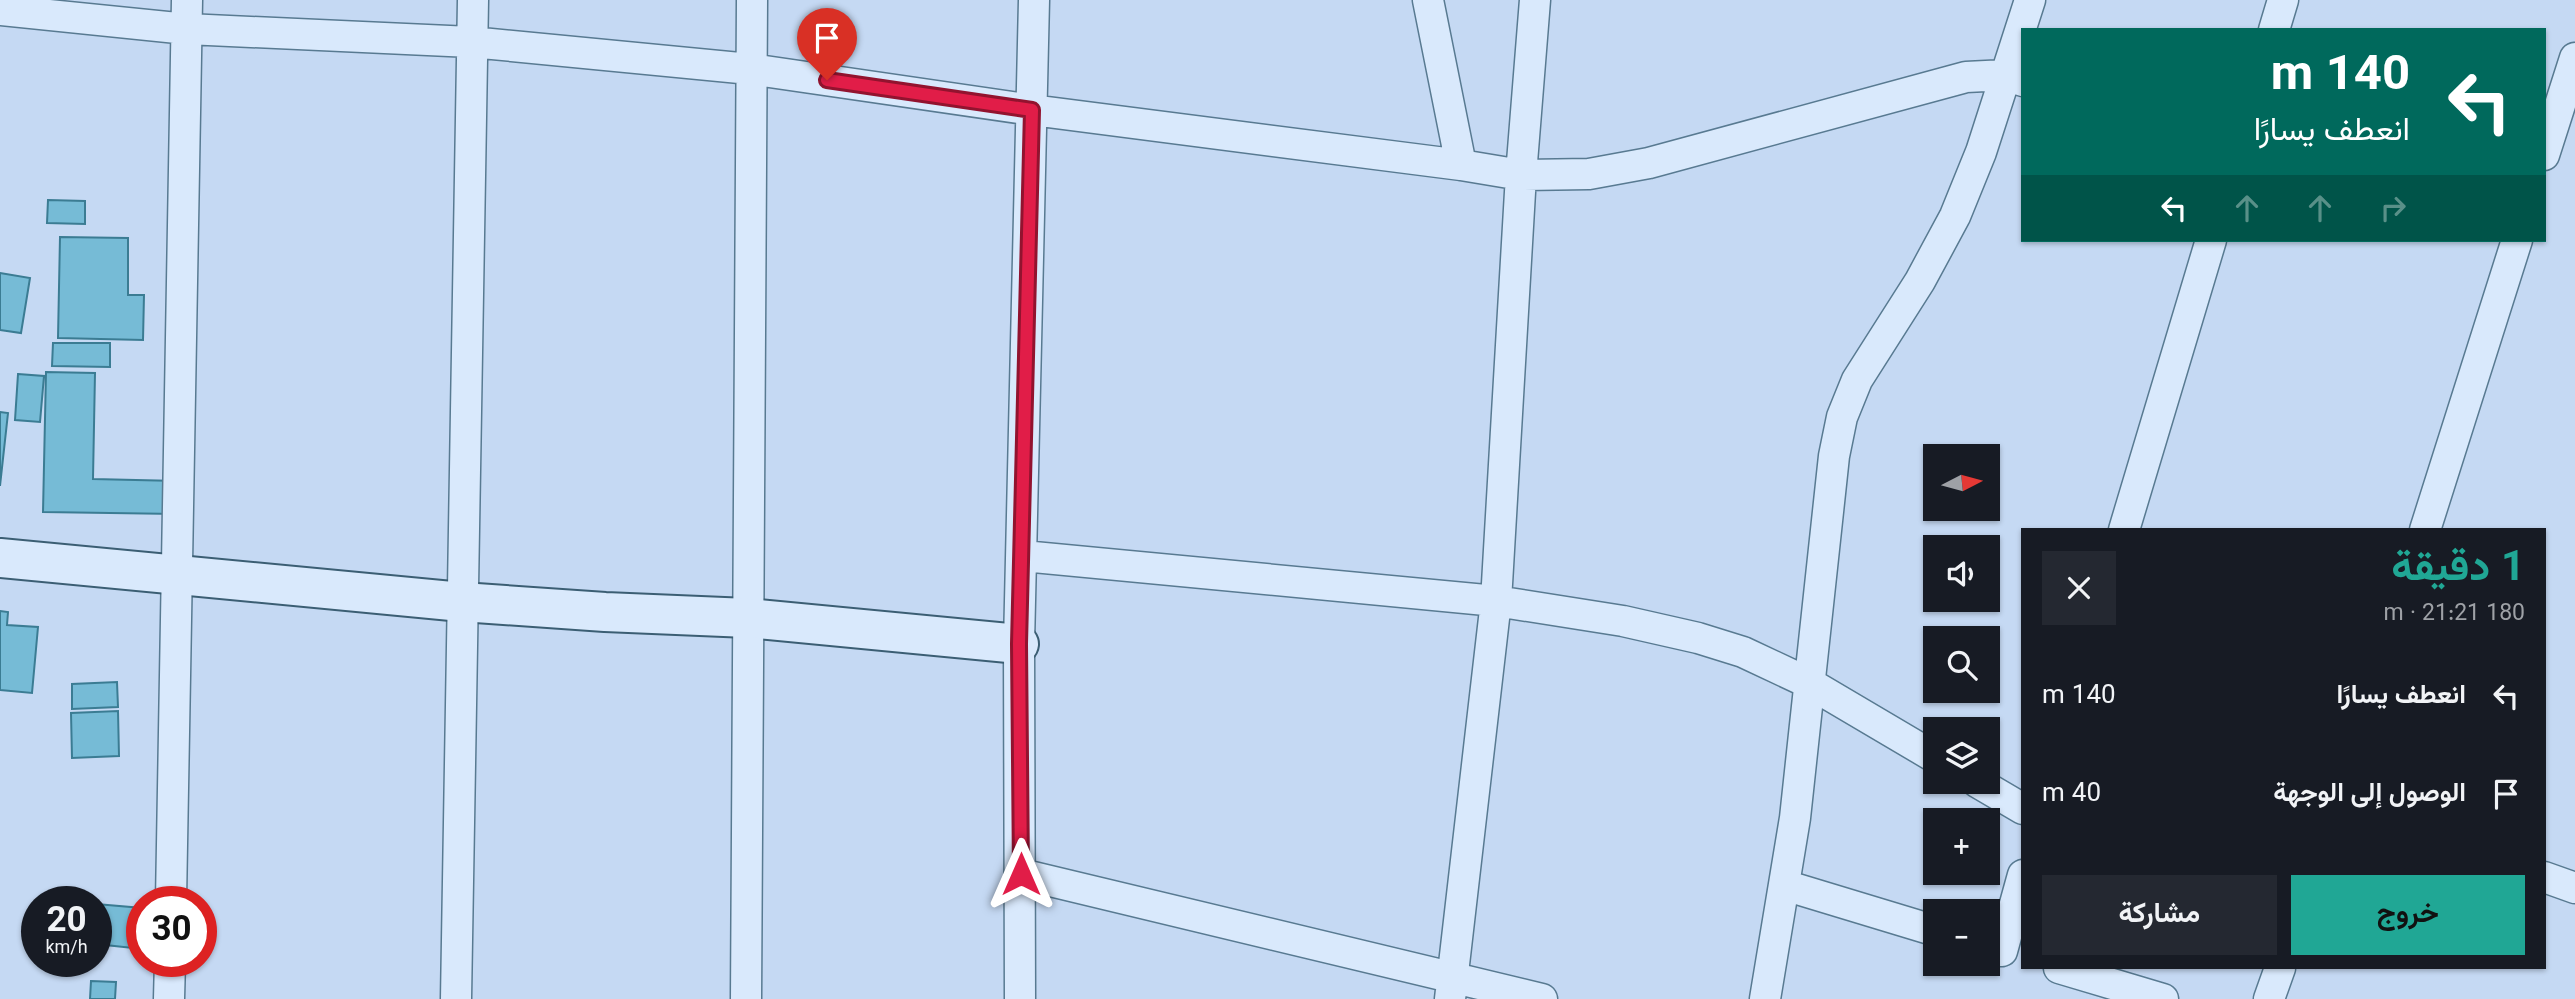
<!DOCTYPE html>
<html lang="ar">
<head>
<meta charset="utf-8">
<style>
  body { margin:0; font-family:Georgia,Vazirmatn,serif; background:#242831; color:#f1f3f6; direction:rtl; height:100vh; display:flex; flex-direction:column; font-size:26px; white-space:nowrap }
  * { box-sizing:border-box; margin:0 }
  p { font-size:23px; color:#9ea1a6 }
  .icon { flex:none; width:38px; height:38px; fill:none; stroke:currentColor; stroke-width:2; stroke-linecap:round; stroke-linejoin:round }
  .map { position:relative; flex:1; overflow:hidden; direction:ltr }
  .drawer { position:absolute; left:2021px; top:528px; width:525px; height:441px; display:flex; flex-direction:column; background:#171b24; border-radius:0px; box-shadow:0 2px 5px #0004; direction:rtl }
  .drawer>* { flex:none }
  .banner { position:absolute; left:2021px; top:28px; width:525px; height:214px; border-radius:0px; box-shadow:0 2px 5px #0004; direction:rtl; background:#00695c; color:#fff; overflow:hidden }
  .needle { width:46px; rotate:84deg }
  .buttons { position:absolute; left:1923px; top:444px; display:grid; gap:14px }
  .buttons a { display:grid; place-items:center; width:77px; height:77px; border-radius:0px; background:#171b24; box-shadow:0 2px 5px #0004; font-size:35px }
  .speed { position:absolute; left:21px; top:886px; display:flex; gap:14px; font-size:35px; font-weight:700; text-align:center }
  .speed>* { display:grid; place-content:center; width:91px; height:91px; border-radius:50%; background:#171b24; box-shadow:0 2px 5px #0004; line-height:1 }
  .speed small { font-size:18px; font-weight:400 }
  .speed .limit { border:10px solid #d22; background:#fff; color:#111 }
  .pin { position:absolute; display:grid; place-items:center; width:60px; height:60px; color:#fff; margin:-72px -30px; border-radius:50% 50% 50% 0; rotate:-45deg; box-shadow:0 0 7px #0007 }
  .pin .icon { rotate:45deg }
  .me { position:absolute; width:77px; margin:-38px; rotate:0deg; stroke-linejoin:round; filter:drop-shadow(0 0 5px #0008) }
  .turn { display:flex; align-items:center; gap:24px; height:147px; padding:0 21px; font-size:32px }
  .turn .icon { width:91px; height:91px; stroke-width:2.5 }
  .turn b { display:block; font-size:49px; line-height:60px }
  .lanes { display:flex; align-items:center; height:66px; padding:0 21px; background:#0003; justify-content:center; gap:35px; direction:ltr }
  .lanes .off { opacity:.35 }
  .round { display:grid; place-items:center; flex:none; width:74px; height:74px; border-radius:0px; background:#242831 }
  .summary { display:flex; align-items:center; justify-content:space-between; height:119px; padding:0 21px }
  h1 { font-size:42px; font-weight:700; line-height:52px; color:#20a795 }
  .primary-button { display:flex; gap:14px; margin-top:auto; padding:14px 21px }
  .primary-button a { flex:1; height:80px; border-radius:0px; background:#20a795; color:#111; font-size:28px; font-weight:700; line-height:80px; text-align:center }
  .primary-button a+a { background:#242831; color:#f1f3f6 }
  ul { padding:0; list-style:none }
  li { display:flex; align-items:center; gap:21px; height:98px; padding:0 21px }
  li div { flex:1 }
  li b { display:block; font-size:26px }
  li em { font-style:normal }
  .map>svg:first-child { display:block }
  .building { fill:#76bbd6; stroke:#3b7c93; stroke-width:2 }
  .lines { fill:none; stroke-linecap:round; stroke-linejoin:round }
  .street-casing { stroke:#587a91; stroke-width:33 }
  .secondary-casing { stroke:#3b5e73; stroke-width:42 }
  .street { stroke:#d9e9fc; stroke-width:30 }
  .secondary { stroke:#d9e9fc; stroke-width:38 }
  .route-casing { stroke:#92132f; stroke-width:18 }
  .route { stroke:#e11d48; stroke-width:12 }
</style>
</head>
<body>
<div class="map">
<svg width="2575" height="999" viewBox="0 0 2575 999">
  <rect width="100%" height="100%" fill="#c5d9f3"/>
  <path class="building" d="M 48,200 L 85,201 L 85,224 L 47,223 Z
    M 60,237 L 128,238 L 128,295 L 144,295 L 143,340 L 58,338 Z
    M 0,273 L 30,278 L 21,333 L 0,330 Z
    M 53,343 L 110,343 L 110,367 L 52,366 Z
    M 46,372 L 95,373 L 93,479 L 178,481 L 177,514 L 43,512 Z
    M 18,374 L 44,376 L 40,422 L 15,420 Z
    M 0,412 L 8,413 L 0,486 Z
    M 0,611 L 8,612 L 7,625 L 38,627 L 32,693 L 0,690 Z
    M 117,682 L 118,707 L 72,709 L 72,684 Z
    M 118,711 L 119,756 L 72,758 L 71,713 Z
    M 96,904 L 142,908 L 142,949 L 96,944 Z
    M 91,981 L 116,982 L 115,999 L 90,999 Z"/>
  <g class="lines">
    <defs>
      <path id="street" d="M 1428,0 L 1461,165
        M 0,10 L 187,29 L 471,42 L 750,69 L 1032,110 L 1461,165 L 1521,175 L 1589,174 L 1649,163 L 1966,77 L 2006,75 L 2023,81
        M 2274,30 L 2283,0
        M 2544,155 L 2575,58
        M 2124,530 L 2211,240
        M 2425,530 L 2517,240
        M 1023,556 L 1496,601 L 1623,621 L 1698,638 L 1743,652 L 1809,683 L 1936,758
        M 1977,782 L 2023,809
        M 1021,874 L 1542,999
        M 2544,877 L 2575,888
        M 1784,885 L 1936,931
        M 171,901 L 187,0
        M 2002,951 L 2023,875
        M 2059,968 L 2163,999
        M 169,999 L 170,961
        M 456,999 L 473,0
        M 746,999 L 752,0
        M 1020,999 L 1019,644 L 1034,0
        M 1450,999 L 1496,601 L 1521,175 L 1535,0
        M 1765,999 L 1795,818 L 1834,456 L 1842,417 L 1857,380 L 1920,281 L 1955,216 L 1981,152 L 2030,0
        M 2269,999 L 2280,968"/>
      <path id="secondary" d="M 0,558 L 462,602 L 605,612 L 748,618 L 1019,644"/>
    </defs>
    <use href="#street" class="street-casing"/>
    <use href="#secondary" class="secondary-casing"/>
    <use href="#street" class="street"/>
    <use href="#secondary" class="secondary"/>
  </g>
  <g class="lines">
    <defs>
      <path id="route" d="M 827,80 L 1032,110 L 1019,644 L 1021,874"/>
    </defs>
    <use href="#route" class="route-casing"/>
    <use href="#route" class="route"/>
  </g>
</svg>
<div class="buttons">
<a><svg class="needle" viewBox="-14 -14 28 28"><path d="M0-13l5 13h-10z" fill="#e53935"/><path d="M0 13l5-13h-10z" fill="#9ea1a6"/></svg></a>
<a><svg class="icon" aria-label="sound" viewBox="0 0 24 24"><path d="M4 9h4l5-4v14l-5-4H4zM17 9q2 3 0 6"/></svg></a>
<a><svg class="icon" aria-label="search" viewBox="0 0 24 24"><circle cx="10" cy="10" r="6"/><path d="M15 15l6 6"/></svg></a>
<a><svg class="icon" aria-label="layers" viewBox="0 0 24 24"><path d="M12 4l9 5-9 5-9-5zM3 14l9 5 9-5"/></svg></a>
<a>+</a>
<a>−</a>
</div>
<div class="speed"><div>20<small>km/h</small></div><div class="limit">30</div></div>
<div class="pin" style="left:827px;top:80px;background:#d93025"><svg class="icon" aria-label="arrive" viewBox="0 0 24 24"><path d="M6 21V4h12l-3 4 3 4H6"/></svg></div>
<svg class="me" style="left:1021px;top:874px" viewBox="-20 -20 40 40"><path d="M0-17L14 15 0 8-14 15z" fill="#e11d48" stroke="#fff" stroke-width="4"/></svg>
<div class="banner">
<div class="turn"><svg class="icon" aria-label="left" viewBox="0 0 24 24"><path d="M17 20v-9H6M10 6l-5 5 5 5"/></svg><div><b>140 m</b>انعطف يسارًا</div></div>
<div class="lanes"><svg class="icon" aria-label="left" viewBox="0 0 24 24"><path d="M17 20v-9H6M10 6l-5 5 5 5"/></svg><svg class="icon off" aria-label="ahead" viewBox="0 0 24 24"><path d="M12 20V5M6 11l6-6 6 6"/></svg><svg class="icon off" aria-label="ahead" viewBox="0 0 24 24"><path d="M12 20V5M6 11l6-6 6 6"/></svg><svg class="icon off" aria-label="right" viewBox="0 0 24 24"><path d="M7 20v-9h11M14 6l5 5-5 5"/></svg></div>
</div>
<section class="drawer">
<div class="summary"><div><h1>1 دقيقة</h1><p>180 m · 21:21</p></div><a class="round"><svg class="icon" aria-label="close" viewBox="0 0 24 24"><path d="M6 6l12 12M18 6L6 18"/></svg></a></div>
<ul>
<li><svg class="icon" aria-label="left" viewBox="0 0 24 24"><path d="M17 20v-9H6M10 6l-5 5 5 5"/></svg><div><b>انعطف يسارًا</b></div><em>140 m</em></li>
<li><svg class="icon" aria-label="arrive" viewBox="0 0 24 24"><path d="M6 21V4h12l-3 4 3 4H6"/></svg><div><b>الوصول إلى الوجهة</b></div><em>40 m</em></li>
</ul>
<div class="primary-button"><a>خروج</a><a>مشاركة</a></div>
</section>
</div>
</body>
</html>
